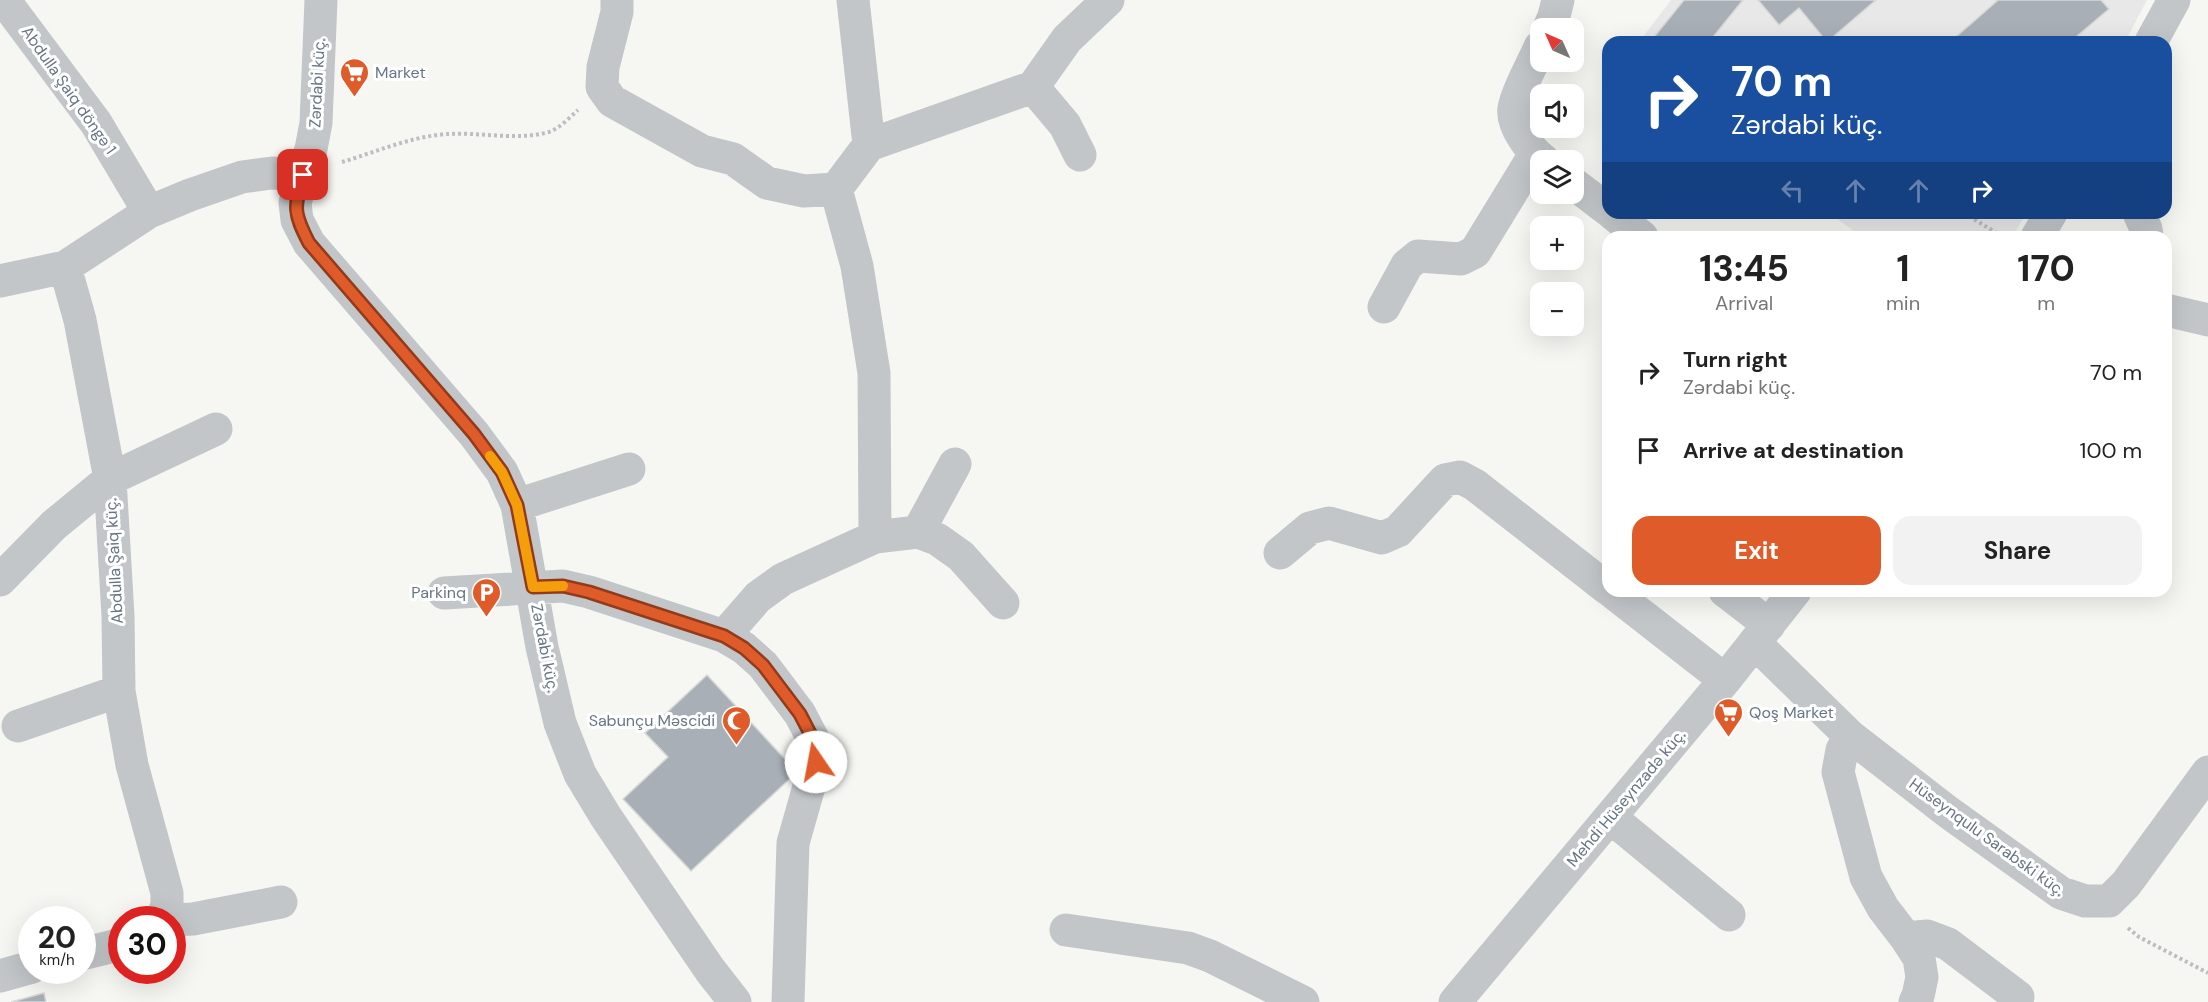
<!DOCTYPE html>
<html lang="en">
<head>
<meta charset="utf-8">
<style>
  body { margin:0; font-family:"DM Sans",sans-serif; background:#f2f2f2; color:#222; height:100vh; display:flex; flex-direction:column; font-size:22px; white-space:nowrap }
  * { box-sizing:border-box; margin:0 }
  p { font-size:20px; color:#767676 }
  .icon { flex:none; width:33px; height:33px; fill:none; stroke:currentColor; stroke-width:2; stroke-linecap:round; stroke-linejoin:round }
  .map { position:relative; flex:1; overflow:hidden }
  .sheet { position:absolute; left:1602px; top:231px; width:570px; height:366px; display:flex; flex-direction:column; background:#fff; border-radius:18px; box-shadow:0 6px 24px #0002 }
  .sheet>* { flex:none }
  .hud { position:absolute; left:1602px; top:36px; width:570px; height:183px; border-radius:18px; box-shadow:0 6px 24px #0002; background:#1a4fa0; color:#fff; overflow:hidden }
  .needle { width:39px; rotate:315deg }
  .buttons { position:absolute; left:1530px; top:18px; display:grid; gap:12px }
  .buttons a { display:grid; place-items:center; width:54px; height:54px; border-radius:12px; background:#fff; box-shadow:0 6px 24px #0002; font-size:30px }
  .speed { position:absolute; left:18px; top:906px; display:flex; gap:12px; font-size:30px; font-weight:700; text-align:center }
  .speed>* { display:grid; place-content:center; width:78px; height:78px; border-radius:50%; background:#fff; box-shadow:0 6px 24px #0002; line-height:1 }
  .speed small { font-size:15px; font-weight:400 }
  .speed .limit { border:9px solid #d22; background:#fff; color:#111 }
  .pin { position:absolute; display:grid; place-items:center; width:51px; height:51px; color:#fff; margin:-26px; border-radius:12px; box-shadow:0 3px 9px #0006 }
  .me { position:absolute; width:66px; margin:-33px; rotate:348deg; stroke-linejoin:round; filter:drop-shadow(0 0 4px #0008) }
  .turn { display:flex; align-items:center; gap:21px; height:126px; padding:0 30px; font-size:27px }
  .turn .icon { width:78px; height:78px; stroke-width:2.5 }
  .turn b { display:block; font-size:42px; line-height:51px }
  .lanes { display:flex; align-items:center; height:57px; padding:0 30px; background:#0003; justify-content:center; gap:30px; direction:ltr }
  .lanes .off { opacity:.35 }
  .eta { display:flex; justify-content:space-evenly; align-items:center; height:102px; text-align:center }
  .eta b { font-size:36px; font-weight:700; line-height:42px }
  .primary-button { display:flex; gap:12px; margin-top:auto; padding:12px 30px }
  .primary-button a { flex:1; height:69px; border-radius:18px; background:#e05b2a; color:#fff; font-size:24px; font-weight:700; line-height:69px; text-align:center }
  .primary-button a+a { background:#f2f2f2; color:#222 }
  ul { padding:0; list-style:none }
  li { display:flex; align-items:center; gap:18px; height:78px; padding:0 30px }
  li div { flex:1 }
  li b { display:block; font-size:22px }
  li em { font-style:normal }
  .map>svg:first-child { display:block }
  .built { fill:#e7e8e7 }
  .building { fill:#a8afb6; stroke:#d8d8d6; stroke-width:1.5 }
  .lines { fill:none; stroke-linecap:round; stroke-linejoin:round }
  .path { stroke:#bcbec0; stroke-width:4; stroke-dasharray:3 3; stroke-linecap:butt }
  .minor { stroke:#c2c6c9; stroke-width:33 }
  .route-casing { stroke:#923b1b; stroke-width:15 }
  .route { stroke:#e05b2a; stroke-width:10 }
  .slow { stroke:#f59e0b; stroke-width:10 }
  .labels { text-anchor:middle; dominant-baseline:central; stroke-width:6; stroke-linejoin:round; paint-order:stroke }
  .poi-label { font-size:16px; fill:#667584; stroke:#fff; text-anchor:start }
  .street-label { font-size:16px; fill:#667584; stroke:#fff }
</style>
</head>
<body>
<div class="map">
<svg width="2208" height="1002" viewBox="0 0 2208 1002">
  <rect width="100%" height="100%" fill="#f6f7f3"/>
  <path class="built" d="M 1671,0 L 2147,0 L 2125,42 L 1639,42 Z
    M 1829,213 L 2026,213 L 2012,237 L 1862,237 Z"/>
  <path class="building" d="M 1684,0 L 1743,0 L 1709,42 L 1650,42 Z
    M 1758,0 L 1876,0 L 1827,42 L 1799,8 L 1779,25 Z
    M 1996,0 L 2101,0 L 2109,9 L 2070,42 L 1950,42 L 1997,1 Z
    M 707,675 L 797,772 L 691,871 L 623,799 L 668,757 L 645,733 Z
    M 44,993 L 46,1002 L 11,1002 Z"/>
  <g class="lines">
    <path class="path" d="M 342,162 C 376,152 412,136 448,134 C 481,132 517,141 549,132 C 560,128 569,118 578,110
      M 1964,213 L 2003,237
      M 2128,928 L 2139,937 L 2208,973"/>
    <path class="minor" d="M 4,0 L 96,123 L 149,212
      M 321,0 L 316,123 L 311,149 L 295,203 L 297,220 L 309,243 L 474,434 L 502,472 L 517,505 L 542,647 L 560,723 L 580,774 L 606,817 L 710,970 L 735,1002
      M 617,0 L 617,12 L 603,67 L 602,87 L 612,101 L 702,151 L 733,159 L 767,183 L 804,191 L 836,189 L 869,145 L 1033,87 L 1067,39 L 1108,0
      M 853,0 L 869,145
      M 1549,28 L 1554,16 L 1558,0
      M 2151,42 L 2174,0
      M 1540,47 C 1532,66 1518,88 1514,108 C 1511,125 1531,151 1543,160
      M 1033,87 L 1065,125 L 1080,155
      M 1574,184 L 1608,210
      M 836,189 L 857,266 L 874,373 L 875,537
      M 1612,213 L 1642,237
      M 2139,213 L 2146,229 L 2147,237
      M 2037,237 L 2051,213
      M 65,267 L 149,212 L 190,195 L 242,177 L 272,173 L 303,175
      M 0,281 L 65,267 L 80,320 L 110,479 L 118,616 L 119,691 L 132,765 L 167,893 L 167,906 L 161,920
      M 1384,307 L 1407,265 L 1418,256 L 1461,259 L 1475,252 L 1535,154
      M 2166,310 L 2208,320
      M 517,505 L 629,469
      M 918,532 L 955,464
      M 1280,553 L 1310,528 L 1329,523 L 1382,538 L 1398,531 L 1445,480 L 1460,477 L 1475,485 L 1608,589
      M 0,580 L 54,525 L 110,479 L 216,429
      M 1611,591 L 1725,680
      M 1725,591 L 1769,625
      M 444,593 L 563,586 L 589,592 L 724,636 L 744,648 L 763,665 L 800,714 L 814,741 L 816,762 L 793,843 L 788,1002
      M 724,636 L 758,597 L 783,579 L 875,537 L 918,532 L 937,539 L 961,556 L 1003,603
      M 1755,643 L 1850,736 L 1948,812 L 2061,893 L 2085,901 L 2109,901 L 2126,884 L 2208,772
      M 18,726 L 119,691
      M 1850,736 L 1842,750 L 1838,772 L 1866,877 L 1883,908 L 1906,938 L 1919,958 L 1922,977 L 1918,996 L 1915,1002
      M 1610,817 L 1729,915
      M 172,920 L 193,919 L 281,902
      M 1066,930 L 1188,948 L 1210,956 L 1303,1002
      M 1906,938 L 1927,936 L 1948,944 L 2018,997
      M 82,954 L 122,944
      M 0,976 L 32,967
      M 1455,1002 L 1725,680 L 1795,591"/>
  </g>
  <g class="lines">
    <defs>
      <path id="route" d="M 303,175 C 294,208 293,212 309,243 L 474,434 L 502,472 L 517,505 L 533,587 L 563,586 L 589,592 L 724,636 L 744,648 L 763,665 L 800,714 L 814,741 L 816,762"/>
    </defs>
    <use href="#route" class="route-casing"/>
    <use href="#route" class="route"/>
    <path class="slow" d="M 490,456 L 502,472 L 517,505 L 533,587 L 563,586"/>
  </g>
  <defs>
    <symbol id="supermarket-pin" viewBox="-11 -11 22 30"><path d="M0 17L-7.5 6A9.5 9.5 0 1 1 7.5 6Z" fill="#e05b2a" stroke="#fff"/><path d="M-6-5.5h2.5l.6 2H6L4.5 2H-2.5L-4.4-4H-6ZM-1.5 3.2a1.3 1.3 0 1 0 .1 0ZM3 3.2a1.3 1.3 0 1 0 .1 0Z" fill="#fff"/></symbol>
    <symbol id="parking-pin" viewBox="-11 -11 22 30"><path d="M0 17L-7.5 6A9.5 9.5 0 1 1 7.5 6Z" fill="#e05b2a" stroke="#fff"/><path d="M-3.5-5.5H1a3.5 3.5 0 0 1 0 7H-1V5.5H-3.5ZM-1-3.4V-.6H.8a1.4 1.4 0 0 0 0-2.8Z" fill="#fff"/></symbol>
    <symbol id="mosque-pin" viewBox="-11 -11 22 30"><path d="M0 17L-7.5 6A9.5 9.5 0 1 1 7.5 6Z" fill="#e05b2a" stroke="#fff"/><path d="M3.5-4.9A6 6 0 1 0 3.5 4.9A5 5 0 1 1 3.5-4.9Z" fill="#fff"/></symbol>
  </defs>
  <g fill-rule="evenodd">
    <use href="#supermarket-pin" x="338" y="56" width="33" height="45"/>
    <use href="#parking-pin" x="470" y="576" width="33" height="45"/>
    <use href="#supermarket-pin" x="1712" y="696" width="33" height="45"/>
    <use href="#mosque-pin" x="720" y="704" width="33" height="45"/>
  </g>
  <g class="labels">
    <g class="poi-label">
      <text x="375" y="72">Market</text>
      <text x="466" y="592" text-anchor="end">Parkinq</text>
      <text x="1749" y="712">Qoş Market</text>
      <text x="715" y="720" text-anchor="end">Sabunçu Məscidi</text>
    </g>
    <g class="street-label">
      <text transform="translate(317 83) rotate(-87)">Zərdabi küç.</text>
      <text transform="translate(69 90) rotate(55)">Abdulla Şaiq döngə 1</text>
      <text transform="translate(114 561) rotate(-93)">Abdulla Şaiq küç.</text>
      <text transform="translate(545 648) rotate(79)">Zərdabi küç.</text>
      <text transform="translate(1626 798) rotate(-50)">Mehdi Hüseynzadə küç.</text>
      <text transform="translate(1987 837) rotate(36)">Hüseynqulu Sarabski küç.</text>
    </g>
  </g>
</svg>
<div class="buttons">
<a><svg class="needle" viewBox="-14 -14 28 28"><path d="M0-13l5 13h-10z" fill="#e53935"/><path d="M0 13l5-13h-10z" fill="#767676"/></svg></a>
<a><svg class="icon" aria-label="sound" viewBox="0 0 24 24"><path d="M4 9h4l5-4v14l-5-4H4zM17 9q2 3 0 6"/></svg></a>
<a><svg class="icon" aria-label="layers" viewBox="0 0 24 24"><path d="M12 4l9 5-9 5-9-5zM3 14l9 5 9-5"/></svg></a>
<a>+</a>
<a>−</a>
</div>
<div class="speed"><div>20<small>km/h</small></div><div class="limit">30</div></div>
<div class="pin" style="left:303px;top:175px;background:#d93025"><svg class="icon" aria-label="arrive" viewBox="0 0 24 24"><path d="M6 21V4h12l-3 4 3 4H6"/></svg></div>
<svg class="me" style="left:816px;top:762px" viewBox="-20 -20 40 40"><circle r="19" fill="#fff"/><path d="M0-13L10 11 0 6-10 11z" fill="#e05b2a"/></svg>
<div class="hud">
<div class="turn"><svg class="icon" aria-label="right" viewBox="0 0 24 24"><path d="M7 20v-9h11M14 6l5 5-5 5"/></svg><div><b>70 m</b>Zərdabi küç.</div></div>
<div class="lanes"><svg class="icon off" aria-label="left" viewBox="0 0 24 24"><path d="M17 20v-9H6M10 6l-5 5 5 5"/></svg><svg class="icon off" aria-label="ahead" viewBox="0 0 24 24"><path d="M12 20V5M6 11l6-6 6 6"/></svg><svg class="icon off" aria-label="ahead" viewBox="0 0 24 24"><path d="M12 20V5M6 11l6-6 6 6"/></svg><svg class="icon" aria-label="right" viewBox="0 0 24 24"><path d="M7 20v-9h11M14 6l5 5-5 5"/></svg></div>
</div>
<section class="sheet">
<div class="eta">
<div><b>13:45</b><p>Arrival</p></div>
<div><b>1</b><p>min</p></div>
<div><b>170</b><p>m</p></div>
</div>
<ul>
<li><svg class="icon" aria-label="right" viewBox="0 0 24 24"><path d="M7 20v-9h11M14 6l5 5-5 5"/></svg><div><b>Turn right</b><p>Zərdabi küç.</p></div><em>70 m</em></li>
<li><svg class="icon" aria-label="arrive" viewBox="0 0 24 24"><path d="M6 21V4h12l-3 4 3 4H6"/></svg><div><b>Arrive at destination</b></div><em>100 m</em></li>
</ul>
<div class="primary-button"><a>Exit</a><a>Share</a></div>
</section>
</div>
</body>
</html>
